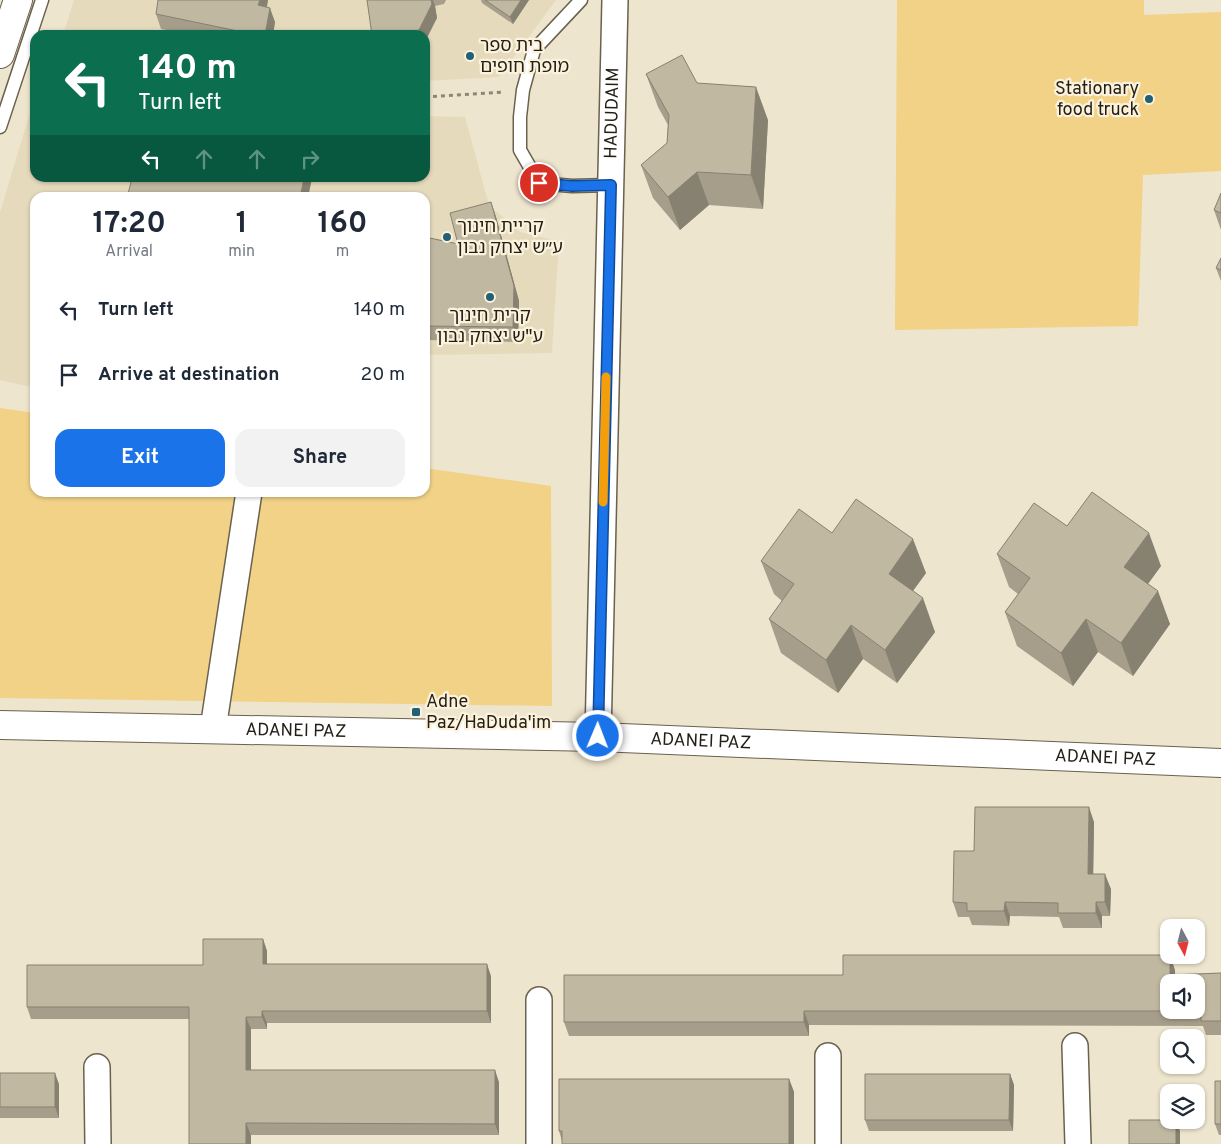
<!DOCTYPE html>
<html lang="en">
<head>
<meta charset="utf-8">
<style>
  body { margin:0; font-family:Overpass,"Noto Sans Hebrew",sans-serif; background:#f2f2f3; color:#1f2937; height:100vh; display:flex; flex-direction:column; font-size:19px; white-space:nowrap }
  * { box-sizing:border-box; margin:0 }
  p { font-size:16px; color:#747a83 }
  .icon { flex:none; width:28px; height:28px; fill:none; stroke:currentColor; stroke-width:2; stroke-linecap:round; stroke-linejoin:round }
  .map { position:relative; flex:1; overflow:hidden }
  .sheet { position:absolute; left:30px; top:192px; width:400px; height:305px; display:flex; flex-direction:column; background:#fff; border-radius:15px; box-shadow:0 1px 4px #0004 }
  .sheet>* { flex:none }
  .banner { position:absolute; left:30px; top:30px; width:400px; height:152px; border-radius:15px; box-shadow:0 1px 4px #0004; background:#0b6e4f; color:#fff; overflow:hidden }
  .needle { width:32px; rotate:173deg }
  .tools { position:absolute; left:1160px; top:919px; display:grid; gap:10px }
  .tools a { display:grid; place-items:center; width:45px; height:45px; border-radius:10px; background:#fff; box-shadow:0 1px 4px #0004; font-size:25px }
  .pin { position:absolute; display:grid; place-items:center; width:42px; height:42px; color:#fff; margin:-21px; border:2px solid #fff; border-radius:50%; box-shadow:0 1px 5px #0007 }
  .me { position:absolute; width:55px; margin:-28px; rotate:1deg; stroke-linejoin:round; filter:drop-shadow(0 0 4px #0008) }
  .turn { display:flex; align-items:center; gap:18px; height:105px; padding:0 25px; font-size:22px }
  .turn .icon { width:65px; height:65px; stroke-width:2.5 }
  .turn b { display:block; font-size:35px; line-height:42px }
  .lanes { display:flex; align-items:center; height:48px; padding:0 25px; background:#0003; justify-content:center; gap:25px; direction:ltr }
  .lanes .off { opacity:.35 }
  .eta { display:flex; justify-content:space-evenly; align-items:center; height:85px; text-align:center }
  .eta b { font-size:30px; font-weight:700; line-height:35px }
  .primary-button { display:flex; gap:10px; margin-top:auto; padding:10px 25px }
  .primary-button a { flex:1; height:58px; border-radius:15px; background:#1a73e8; color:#fff; font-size:20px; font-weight:700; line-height:58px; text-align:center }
  .primary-button a+a { background:#f2f2f3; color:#1f2937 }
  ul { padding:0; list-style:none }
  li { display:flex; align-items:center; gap:15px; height:65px; padding:0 25px }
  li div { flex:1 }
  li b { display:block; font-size:19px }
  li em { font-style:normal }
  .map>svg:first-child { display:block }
  .built { fill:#e6dabd }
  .green { fill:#f1d286 }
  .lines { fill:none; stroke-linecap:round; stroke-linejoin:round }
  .lane-casing { stroke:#6a614e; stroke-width:15 }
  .street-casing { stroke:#6a614e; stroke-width:28 }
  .secondary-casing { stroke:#6a614e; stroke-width:30 }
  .path { stroke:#8d8777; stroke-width:3; stroke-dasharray:4 4; stroke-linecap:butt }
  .lane { stroke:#fff; stroke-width:12 }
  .street { stroke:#fff; stroke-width:25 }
  .secondary { stroke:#fff; stroke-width:28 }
  .wall { fill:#a69e8b }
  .shaded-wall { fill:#878171 }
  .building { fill:#c1b8a2; stroke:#878171; fill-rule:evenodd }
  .route-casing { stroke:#114b97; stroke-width:12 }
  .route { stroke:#1a73e8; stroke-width:9 }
  .slow { stroke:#f59e0b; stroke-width:9 }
  .poi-dot { fill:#216076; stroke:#fcf2db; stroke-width:2 }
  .labels { text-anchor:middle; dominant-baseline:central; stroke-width:4.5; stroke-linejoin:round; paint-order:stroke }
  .poi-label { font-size:18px; fill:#231f17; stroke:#fcf2db; text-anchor:start }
  .street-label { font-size:18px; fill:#231f17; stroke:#fcf2db }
</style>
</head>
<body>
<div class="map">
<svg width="1221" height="1144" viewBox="0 0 1221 1144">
  <rect width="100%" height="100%" fill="#eee5ce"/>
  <path class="built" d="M 74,0 L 556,0 L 499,77 L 425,81 L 425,35 L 63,35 Z
    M 35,96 L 35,178 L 425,178 L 425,116 L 465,117 L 489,205 L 520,232 L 559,241 L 552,353 L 425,355 L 425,198 L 35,198 L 35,388 L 0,380 L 0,212 Z"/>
  <path class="green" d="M 897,0 L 1144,0 L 1144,15 L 1221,12 L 1221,171 L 1143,175 L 1138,326 L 895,330 Z
    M 0,408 L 35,413 L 35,492 L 425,492 L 425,468 L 551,486 L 552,706 L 0,698 Z"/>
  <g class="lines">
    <defs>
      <path id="lane" d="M 581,0 L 534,50 L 523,90 L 520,117 L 520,150 L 539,183 L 572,186 L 611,185
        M 0,127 L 42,0"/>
      <g id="street">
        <path d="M 213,729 L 249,492"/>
        <path id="s1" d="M 598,737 L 615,0"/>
        <path d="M 539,1000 L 539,1144"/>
        <path d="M 1075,1046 L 1078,1144"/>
        <path d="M 828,1056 L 828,1144"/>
        <path d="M 97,1067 L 98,1144"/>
      </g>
      <g id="secondary">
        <path d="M 0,54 L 18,0"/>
        <path id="s2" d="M 0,725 L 598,737 L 1221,763"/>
      </g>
    </defs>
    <use href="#lane" class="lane-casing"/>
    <use href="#street" class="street-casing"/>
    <use href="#secondary" class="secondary-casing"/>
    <path class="path" d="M 425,97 L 504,92"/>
    <use href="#lane" class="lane"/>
    <use href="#street" class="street"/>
    <use href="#secondary" class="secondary"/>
  </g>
  <path class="wall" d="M 158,0 L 268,0 L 267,7 L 275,22 L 273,35 L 192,35 L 161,29 L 156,14 Z
    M 367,0 L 446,0 L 444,4 L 435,6 L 437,18 L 425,35 L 372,35 Z
    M 481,0 L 529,0 L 513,24 L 482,3 Z
    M 646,74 L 697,83 L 768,120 L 763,209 L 709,205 L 680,230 L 653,198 L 641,165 L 667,143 L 668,125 L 658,107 Z
    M 1221,193 L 1221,230 L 1214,210 Z
    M 491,202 L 496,217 L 519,301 L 518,342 L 425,340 L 425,237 L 458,244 Z
    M 1221,258 L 1221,281 L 1216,268 Z
    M 1067,526 L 1161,566 L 1148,584 L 1170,624 L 1133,676 L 1098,652 L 1073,686 L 1017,646 L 1005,612 L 1018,594 L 1009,587 L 997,554 Z
    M 832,533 L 926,573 L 913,591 L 935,632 L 897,683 L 863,659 L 838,693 L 781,653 L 769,619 L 782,601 L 774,594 L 761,561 Z
    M 1094,822 L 1093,874 L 1111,889 L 1110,916 L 1102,916 L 1102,928 L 1063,928 L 1059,917 L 1010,916 L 1009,926 L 972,925 L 969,917 L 958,917 L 953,902 L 974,851 Z
    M 263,939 L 267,951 L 267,964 L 491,976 L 491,1023 L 267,1023 L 267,1029 L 251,1029 L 251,1070 L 499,1082 L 499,1135 L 251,1135 L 189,1019 L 31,1019 L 27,1007 L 203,965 Z
    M 1175,970 L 1175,975 L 1221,973 L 1221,1035 L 1206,1035 L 1203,1026 L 809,1025 L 809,1036 L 569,1036 L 564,1022 L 843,975 Z
    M 0,1073 L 59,1084 L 59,1118 L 0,1118 Z
    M 1010,1074 L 1014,1085 L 1013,1131 L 869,1131 L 865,1120 Z
    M 789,1079 L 794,1092 L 562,1141 L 559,1131 Z
    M 1221,1081 L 1221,1135 L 1219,1135 L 1215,1124 Z"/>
  <path class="shaded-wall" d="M 260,0 L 268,0 L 264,19 L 258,5 Z
    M 431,0 L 433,0 L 435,6 L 437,18 L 425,42 L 425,35 L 421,35 L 419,30 Z
    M 521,0 L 529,0 L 513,24 L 510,17 Z
    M 270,8 L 275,22 L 273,35 L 265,35 Z
    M 756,87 L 768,120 L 763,209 L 751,175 Z
    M 697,172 L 709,205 L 680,230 L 668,197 Z
    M 304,178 L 312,178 L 308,198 L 300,198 Z
    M 491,202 L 496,217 L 519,301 L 518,342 L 513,327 Z
    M 1149,533 L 1161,566 L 1136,600 L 1124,567 Z
    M 913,539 L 926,573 L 901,607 L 889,574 Z
    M 1158,591 L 1170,624 L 1133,676 L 1121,643 Z
    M 923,598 L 935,632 L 897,683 L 885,650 Z
    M 1086,619 L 1098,652 L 1073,686 L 1061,653 Z
    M 851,625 L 863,659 L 838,693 L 826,660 Z
    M 1089,807 L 1094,822 L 1093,888 L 1088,874 Z
    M 1105,874 L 1111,889 L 1110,916 L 1105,902 Z
    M 1005,902 L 1010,916 L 1009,926 L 1004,911 Z
    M 1096,902 L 1102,916 L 1102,928 L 1096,913 Z
    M 263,939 L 267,951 L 267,976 L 263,964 Z
    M 1170,955 L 1175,970 L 1175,982 L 1170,975 Z
    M 487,964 L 491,976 L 491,1023 L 487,1011 Z
    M 262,1011 L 267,1023 L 267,1029 L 262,1017 Z
    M 804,1011 L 809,1025 L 809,1036 L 804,1022 Z
    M 246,1017 L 251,1029 L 251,1082 L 246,1070 Z
    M 495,1070 L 499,1082 L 499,1135 L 495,1124 Z
    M 55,1073 L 59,1084 L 59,1118 L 55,1107 Z
    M 1010,1074 L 1014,1085 L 1013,1131 L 1009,1120 Z
    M 789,1079 L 794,1092 L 794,1144 L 789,1144 Z
    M 1176,1120 L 1180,1131 L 1180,1144 L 1176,1144 Z
    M 246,1123 L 251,1135 L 251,1144 L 246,1144 Z"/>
  <path class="building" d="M 158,0 L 260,0 L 258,5 L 270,8 L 265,35 L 257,35 L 156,14 Z
    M 367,0 L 431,0 L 432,4 L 419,30 L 388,35 L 372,35 Z
    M 485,0 L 521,0 L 510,17 Z
    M 682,55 L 697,83 L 756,87 L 751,175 L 697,172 L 668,197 L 641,165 L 667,143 L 669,115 L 646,74 Z
    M 132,178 L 304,178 L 300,198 L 127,198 Z
    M 1221,193 L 1221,213 L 1214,210 Z
    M 491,202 L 514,286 L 513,327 L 425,326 L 425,237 L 458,244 L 450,213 Z
    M 1221,258 L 1221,270 L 1216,268 Z
    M 1092,492 L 1149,533 L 1124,567 L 1158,591 L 1121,643 L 1086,619 L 1061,653 L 1005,612 L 1030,578 L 997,554 L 1034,503 L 1067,526 Z
    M 856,499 L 913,539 L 889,574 L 923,598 L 885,650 L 851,625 L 826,660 L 769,619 L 794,584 L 761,561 L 799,509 L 832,533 Z
    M 975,807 L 1089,807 L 1088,874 L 1105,874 L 1105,902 L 1096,902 L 1096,913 L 1058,913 L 1058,903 L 1005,902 L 1004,911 L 967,911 L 967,903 L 953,902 L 954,851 L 974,851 Z
    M 203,939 L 263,939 L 263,964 L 487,964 L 487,1011 L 262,1011 L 262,1017 L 246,1017 L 246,1070 L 495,1070 L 495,1124 L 246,1123 L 246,1144 L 189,1144 L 189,1007 L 27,1007 L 27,965 L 203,965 Z
    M 843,955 L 1170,955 L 1170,975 L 1221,973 L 1221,1021 L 1201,1021 L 1201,1011 L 804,1011 L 804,1022 L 564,1022 L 564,975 L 843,975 ZM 1169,982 L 1196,982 L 1196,1010 L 1169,1010 Z
    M 0,1073 L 55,1073 L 55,1107 L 0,1107 Z
    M 865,1074 L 1010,1074 L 1009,1120 L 865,1120 Z
    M 559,1079 L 789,1079 L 789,1144 L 562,1144 L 562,1131 L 559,1131 Z
    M 1215,1081 L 1221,1081 L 1221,1124 L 1215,1124 Z
    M 1129,1120 L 1176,1120 L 1176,1144 L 1129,1144 Z"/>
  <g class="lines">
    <defs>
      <path id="route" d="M 539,183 L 572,186 L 611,185 L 598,736"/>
    </defs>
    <use href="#route" class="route-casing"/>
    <use href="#route" class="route"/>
    <path class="slow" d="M 603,502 L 606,377"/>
  </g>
  <g class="poi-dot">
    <circle cx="470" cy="56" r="5"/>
    <circle cx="1149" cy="99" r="5"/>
    <circle cx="447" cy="237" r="5"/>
    <circle cx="490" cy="297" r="5"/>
    <rect x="411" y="707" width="10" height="10" rx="2.5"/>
  </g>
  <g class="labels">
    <g class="poi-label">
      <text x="480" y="46">בית ספר<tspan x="480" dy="21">מופת חופים</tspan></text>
      <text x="1139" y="89" text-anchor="end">Stationary<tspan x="1139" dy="21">food truck</tspan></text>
      <text x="457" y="227">קריית חינוך<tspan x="457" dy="21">ע״ש יצחק נבון</tspan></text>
      <text x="490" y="316" text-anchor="middle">קרית חינוך<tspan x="490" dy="21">ע"ש יצחק נבון</tspan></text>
      <text x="426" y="702">Adne<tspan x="426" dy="21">Paz/HaDuda'im</tspan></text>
    </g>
    <g class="street-label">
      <text stroke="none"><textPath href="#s1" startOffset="624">HADUDAIM</textPath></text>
      <text stroke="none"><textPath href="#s2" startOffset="296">ADANEI PAZ</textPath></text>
      <text stroke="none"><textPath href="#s2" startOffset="701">ADANEI PAZ</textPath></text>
      <text stroke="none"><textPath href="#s2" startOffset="1106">ADANEI PAZ</textPath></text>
    </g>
  </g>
</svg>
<div class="tools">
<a><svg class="needle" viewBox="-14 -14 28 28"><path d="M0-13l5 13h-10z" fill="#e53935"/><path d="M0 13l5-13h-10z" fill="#747a83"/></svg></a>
<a><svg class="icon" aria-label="sound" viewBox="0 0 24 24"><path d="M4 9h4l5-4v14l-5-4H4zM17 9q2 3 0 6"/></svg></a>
<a><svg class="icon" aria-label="search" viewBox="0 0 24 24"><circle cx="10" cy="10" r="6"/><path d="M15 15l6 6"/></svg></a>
<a><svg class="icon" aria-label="layers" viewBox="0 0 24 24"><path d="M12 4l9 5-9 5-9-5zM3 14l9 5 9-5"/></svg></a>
</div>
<div class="pin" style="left:539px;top:183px;background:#d93025"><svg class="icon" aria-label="arrive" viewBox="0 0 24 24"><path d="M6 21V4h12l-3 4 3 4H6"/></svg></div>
<svg class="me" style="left:598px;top:736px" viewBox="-20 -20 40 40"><circle r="17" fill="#1a73e8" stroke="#fff" stroke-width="3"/><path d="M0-11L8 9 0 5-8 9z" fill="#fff"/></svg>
<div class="banner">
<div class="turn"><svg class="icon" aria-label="left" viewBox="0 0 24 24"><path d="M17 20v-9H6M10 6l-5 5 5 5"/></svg><div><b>140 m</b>Turn left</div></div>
<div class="lanes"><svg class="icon" aria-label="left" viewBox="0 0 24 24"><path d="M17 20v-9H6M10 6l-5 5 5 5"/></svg><svg class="icon off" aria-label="ahead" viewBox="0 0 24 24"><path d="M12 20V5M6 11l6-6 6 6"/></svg><svg class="icon off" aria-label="ahead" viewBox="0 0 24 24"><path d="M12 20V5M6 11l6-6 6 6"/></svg><svg class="icon off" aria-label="right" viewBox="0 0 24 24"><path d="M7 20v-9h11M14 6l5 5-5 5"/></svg></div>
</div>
<section class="sheet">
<div class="eta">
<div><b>17:20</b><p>Arrival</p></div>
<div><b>1</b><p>min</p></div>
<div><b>160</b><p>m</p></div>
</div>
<ul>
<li><svg class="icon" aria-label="left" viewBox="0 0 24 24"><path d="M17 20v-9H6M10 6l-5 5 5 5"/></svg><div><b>Turn left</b></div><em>140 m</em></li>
<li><svg class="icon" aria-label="arrive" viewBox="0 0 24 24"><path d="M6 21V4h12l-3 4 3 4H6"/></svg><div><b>Arrive at destination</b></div><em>20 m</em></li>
</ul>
<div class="primary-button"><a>Exit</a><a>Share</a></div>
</section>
</div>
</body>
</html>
